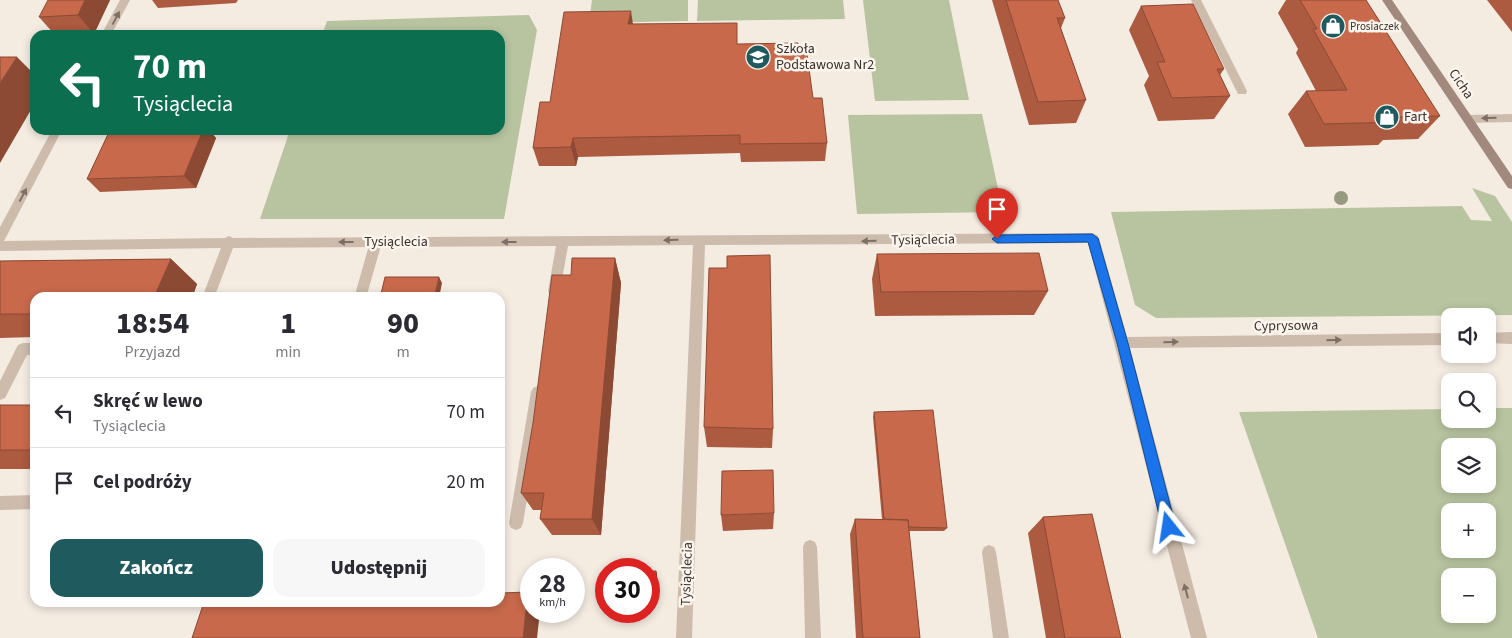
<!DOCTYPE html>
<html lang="pl">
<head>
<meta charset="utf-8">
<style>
  body { margin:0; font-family:"Source Sans 3",sans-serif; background:#f7f7f7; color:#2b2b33; height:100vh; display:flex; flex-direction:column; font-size:19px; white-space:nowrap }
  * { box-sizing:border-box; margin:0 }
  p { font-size:16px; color:#7c7c81 }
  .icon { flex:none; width:28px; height:28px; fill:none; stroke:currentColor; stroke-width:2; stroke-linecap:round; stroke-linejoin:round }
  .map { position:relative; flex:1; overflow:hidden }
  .details { position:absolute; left:30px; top:292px; width:475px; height:315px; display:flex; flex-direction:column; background:#fff; border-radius:15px; box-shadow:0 2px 8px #0003 }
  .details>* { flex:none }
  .banner { position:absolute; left:30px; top:30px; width:475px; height:105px; border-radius:15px; box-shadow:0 2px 8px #0003; background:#0b6e4f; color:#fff; overflow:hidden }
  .fabs { position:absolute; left:1441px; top:308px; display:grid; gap:10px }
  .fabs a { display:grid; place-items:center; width:55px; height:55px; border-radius:10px; background:#fff; box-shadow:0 2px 8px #0003; font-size:25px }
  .speed { position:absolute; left:520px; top:558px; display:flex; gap:10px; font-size:25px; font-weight:700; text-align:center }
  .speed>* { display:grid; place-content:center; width:65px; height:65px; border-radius:50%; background:#fff; box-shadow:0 2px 8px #0003; line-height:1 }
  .speed small { font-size:12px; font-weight:400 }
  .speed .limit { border:8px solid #d22; background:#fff; color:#111 }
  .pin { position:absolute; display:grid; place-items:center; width:42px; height:42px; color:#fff; margin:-51px -21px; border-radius:50% 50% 50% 0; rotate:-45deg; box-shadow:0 0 5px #0007 }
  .pin .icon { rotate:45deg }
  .me { position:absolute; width:55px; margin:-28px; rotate:345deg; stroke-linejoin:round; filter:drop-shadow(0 0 4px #0008) }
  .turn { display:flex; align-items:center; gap:18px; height:105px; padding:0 20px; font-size:22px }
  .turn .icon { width:65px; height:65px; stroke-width:2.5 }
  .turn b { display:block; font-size:35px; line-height:42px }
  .eta { display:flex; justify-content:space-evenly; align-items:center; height:85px; text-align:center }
  .eta b { font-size:30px; font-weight:800; line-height:35px }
  .button { display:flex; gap:10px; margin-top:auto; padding:10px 20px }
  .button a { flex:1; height:58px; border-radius:15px; background:#1f5a5e; color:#fff; font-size:20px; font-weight:800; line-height:58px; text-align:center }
  .button a+a { background:#f7f7f7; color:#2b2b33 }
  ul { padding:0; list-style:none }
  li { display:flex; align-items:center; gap:15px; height:70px; padding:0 20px; border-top:1px solid #e1e1e2 }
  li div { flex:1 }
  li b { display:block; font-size:19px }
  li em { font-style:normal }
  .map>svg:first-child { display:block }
  .green { fill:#b8c4a0; fill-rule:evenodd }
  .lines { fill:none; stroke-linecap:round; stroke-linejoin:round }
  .lane { fill:#cdbbac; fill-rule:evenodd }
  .street { fill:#cdbbac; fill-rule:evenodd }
  .secondary { fill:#a18a7d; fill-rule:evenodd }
  .tree { fill:#969b7f }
  .wall { fill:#ac5a40 }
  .shaded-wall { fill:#8c4a34 }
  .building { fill:#c8694b; stroke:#8c4a34 }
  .oneway { fill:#7d6f65 }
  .route { fill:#1a73e8; stroke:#114b97 }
  .labels { text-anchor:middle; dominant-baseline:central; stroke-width:5; stroke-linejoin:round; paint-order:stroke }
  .far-poi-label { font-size:11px; fill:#3b302b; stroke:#fbf5ee; text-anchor:start }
  .poi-label { font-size:14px; fill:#3b302b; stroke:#fbf5ee; text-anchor:start }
  .street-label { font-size:14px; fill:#3b302b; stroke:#fbf5ee }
</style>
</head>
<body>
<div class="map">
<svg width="1512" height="638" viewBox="0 0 1512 638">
  <rect width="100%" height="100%" fill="#f4ebe1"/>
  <path class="green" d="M 592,0 L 688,0 L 688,21 L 589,23 Z
    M 698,0 L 843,0 L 845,19 L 697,21 Z
    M 863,0 L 949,0 L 969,100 L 875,101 Z
    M 529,15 L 537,30 L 504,219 L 260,219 L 290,130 L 500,130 L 500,35 L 322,35 L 327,21 Z
    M 982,114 L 1003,212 L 857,214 L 848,115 Z
    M 1472,188 L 1495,196 L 1512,222 L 1512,315 L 1156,318 L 1135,305 L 1111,212 L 1462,206 L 1471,220 L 1492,221 Z
    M 1488,408 L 1512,408 L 1512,638 L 1318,638 L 1239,412 L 1450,409 L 1450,419 L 1488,419 ZM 1488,446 L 1488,484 L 1450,484 L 1450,446 ZM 1488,511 L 1488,549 L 1450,549 L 1450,511 ZM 1450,576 L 1488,576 L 1488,614 L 1450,614 Z"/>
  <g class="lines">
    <path class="lane" d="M 1191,0 L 1201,0 L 1247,91 L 1246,94 L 1238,94 Z
      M 376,237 L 380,239 L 382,242 L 366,298 L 354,298 L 370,242 L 372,239 Z"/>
    <path class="street" d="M 120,0 L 130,0 L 111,35 L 101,35 Z
      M 1512,114 L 1512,122 L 1467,123 L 1462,119 L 1467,115 Z
      M 52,130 L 62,130 L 4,241 L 225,238 L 229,236 L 233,238 L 1093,233 L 1097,235 L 1099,238 L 1127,337 L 1450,333 L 1450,345 L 1130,348 L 1207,638 L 1191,638 L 1088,243 L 705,245 L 692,638 L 676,638 L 693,245 L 568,246 L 560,291 L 558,295 L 554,296 L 550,295 L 548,291 L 556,246 L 233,248 L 214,298 L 202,298 L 221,248 L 0,251 L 0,227 Z
      M 1512,332 L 1512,344 L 1488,343 L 1488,333 Z
      M 23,343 L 35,343 L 35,355 L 27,355 L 5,398 L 0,400 L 0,381 L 18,345 Z
      M 538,386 L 543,388 L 545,392 L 523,523 L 521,528 L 516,530 L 511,528 L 509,523 L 531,392 L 533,388 Z
      M 35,495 L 35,509 L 0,510 L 0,496 Z
      M 810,540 L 815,542 L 817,547 L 821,638 L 805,638 L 803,547 L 805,542 Z
      M 989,545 L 994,547 L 996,552 L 1009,638 L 993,638 L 982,552 L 984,547 Z"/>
    <path class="secondary" d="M 1382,0 L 1392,0 L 1512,176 L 1512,189 L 1508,188 Z"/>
  </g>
  <circle class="tree" cx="1341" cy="198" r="7"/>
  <path class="wall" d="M 110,0 L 94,34 L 55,35 L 39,17 Z
    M 152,0 L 238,0 L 236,3 L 158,8 Z
    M 992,0 L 1058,0 L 1065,18 L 1061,28 L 1086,100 L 1076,123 L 1029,125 Z
    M 1286,0 L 1366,0 L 1440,116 L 1418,139 L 1383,140 L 1378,145 L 1305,147 L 1288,114 L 1306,91 L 1316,91 L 1296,53 L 1298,49 L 1278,13 Z
    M 1487,0 L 1512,0 L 1512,32 Z
    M 1141,6 L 1224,69 L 1220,75 L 1230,96 L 1214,119 L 1158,121 L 1144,85 L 1149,76 L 1129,30 Z
    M 633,24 L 737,44 L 799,54 L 813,98 L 827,143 L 825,161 L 741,162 L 740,153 L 578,157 L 576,166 L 539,166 L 533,148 L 550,102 Z
    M 110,130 L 209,130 L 216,138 L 196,188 L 100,192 L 87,179 Z
    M 877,254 L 1048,291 L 1034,315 L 875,316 L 872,279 Z
    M 615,258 L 621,283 L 601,535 L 552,535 L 540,519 L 542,510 L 533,510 L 521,493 L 571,275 Z
    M 171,259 L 197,284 L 192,298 L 35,298 L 35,337 L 0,338 L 0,261 Z
    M 727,268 L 773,429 L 772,448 L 707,447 L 704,427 Z
    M 0,405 L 35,405 L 35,469 L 0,469 Z
    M 874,412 L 947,528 L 944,531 L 909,531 L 920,638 L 856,638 L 850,534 L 855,519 L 882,519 L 873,417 Z
    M 774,513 L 773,529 L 723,531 L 721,515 Z
    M 1043,517 L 1121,638 L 1046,638 L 1028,533 Z
    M 649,571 L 656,571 L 657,574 L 657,598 L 649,599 Z"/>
  <path class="shaded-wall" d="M 85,0 L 110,0 L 94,34 L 78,15 Z
    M 631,11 L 634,31 L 628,24 Z
    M 17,57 L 35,75 L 35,103 L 0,163 L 0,83 Z
    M 203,130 L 209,130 L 216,138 L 196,188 L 184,176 Z
    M 573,138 L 578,157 L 576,166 L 571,147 Z
    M 615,258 L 621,283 L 601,535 L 592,519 Z
    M 171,259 L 197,284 L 192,298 L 158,298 L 155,295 Z
    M 439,277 L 442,283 L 439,298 L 434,298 Z
    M 656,571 L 657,574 L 657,598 L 656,595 Z
    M 528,592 L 531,595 L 531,611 L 540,611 L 537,638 L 523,638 Z"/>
  <path class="building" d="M 48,0 L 85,0 L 78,15 L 39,17 Z
    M 1006,0 L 1058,0 L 1065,18 L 1057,18 L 1086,100 L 1038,102 Z
    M 1300,0 L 1366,0 L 1440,116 L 1396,117 L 1399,122 L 1324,124 L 1306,91 L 1347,90 L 1313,29 L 1317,29 Z
    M 1193,4 L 1224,69 L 1217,69 L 1230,96 L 1172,98 L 1157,62 L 1165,62 L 1141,6 Z
    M 631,11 L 628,24 L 737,23 L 737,44 L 798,43 L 799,54 L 807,54 L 813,98 L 822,98 L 827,143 L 740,144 L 740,135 L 573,138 L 571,147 L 533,148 L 540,102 L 550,102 L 564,12 Z
    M 0,57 L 17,57 L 0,83 Z
    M 110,130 L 203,130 L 184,176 L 87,179 Z
    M 1039,253 L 1048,291 L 881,292 L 877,254 Z
    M 770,255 L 773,429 L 704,427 L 709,268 L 727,268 L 727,256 Z
    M 572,258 L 615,258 L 592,519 L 540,519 L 544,493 L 521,493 L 533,423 L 552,275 L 571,275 Z
    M 171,259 L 155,295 L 134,295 L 133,298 L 35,298 L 35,314 L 0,314 L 0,261 Z
    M 385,277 L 439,277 L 434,298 L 380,298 Z
    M 0,405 L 35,405 L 35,450 L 0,450 Z
    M 933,410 L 947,528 L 909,527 L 908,520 L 884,519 L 874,412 Z
    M 773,470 L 774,513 L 721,515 L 722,471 Z
    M 1092,514 L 1121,638 L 1065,638 L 1043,517 Z
    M 855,519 L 908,520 L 920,638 L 863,638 Z
    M 649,571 L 656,571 L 656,595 L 649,596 Z
    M 528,592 L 523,638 L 192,638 L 204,602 L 500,602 L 500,593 Z"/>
  <defs><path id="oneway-solid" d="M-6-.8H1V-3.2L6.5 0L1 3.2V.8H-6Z" transform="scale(1.25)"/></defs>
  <g class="oneway">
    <use href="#oneway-solid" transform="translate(116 18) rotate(-62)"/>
    <use href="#oneway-solid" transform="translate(1489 118) rotate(178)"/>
    <use href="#oneway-solid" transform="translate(23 195) rotate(-62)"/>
    <use href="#oneway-solid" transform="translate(671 240) rotate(179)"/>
    <use href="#oneway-solid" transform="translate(869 241) rotate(179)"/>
    <use href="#oneway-solid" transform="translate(346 242) rotate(-180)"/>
    <use href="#oneway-solid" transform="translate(509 242) rotate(180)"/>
    <use href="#oneway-solid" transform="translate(1334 340) rotate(-1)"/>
    <use href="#oneway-solid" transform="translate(1171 342) rotate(-1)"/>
    <use href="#oneway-solid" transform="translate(1186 591) rotate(-105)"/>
  </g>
  <path class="route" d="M 1092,234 L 1098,238 L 1128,343 L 1176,527 L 1174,531 L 1169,533 L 1164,531 L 1162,527 L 1117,343 L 1088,242 L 997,243 L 992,239 L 997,235 Z"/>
  <defs>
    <symbol id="shop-disc" viewBox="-11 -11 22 22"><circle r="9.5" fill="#1f5a5e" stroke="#fbf5ee"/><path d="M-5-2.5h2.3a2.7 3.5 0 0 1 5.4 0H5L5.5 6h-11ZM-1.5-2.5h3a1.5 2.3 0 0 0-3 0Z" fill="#fff"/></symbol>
    <symbol id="school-disc" viewBox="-11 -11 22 22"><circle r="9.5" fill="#1f5a5e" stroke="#fbf5ee"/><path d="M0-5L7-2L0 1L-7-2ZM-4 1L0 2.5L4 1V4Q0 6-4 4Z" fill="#fff"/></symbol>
  </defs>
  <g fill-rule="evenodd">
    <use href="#shop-disc" x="1319" y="12" width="28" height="28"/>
    <use href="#school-disc" x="744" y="43" width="28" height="28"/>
    <use href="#shop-disc" x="1373" y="103" width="28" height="28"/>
  </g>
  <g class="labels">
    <g class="far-poi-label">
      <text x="1350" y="26">Prosiaczek</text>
    </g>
    <g class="poi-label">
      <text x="776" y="49">Szkoła<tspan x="776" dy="16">Podstawowa Nr2</tspan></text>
      <text x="1404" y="117">Fart</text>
    </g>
    <g class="street-label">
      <text transform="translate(1461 84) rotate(56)">Cicha</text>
      <text transform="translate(923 240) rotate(-1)">Tysiąclecia</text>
      <text x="396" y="242">Tysiąclecia</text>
      <text transform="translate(1286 326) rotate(-1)">Cyprysowa</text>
      <text transform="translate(687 574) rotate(-88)">Tysiąclecia</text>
    </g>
  </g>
</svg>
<div class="fabs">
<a><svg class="icon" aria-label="sound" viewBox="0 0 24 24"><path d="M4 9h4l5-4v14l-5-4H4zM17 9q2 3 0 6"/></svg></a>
<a><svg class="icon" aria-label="search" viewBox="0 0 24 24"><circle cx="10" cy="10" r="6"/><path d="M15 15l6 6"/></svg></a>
<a><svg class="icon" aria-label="layers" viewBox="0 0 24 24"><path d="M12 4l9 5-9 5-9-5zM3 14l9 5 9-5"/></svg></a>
<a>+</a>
<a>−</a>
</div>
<div class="speed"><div>28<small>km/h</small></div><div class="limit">30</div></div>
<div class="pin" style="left:997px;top:239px;background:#d93025"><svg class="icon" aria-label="arrive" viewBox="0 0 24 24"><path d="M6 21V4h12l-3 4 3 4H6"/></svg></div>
<svg class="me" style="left:1169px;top:527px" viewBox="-20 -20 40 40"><path d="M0-17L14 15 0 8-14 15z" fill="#1a73e8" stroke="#fff" stroke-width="4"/></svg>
<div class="banner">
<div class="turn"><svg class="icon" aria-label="left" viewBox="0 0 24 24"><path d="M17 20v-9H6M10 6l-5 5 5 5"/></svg><div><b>70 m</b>Tysiąclecia</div></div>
</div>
<section class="details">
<div class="eta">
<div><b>18:54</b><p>Przyjazd</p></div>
<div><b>1</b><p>min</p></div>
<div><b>90</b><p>m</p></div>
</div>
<ul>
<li><svg class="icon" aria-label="left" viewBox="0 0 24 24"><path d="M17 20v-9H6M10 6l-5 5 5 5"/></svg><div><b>Skręć w lewo</b><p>Tysiąclecia</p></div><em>70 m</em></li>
<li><svg class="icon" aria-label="arrive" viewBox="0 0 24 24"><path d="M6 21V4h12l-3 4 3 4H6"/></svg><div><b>Cel podróży</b></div><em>20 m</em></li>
</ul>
<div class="button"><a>Zakończ</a><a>Udostępnij</a></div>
</section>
</div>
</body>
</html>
